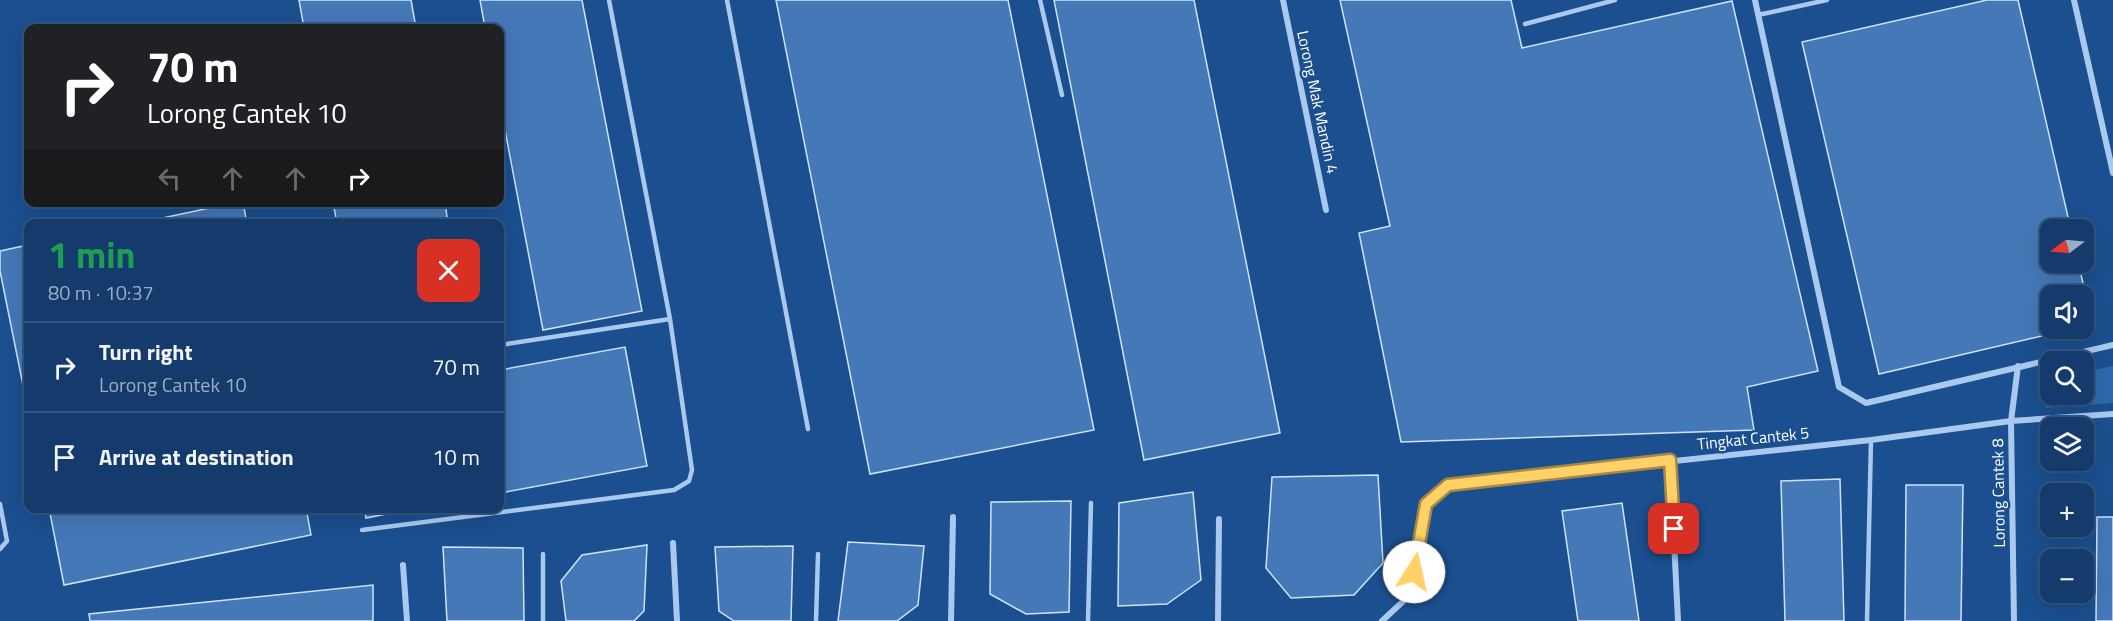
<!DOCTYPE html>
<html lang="en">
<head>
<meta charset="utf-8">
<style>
  body { margin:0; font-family:"Titillium Web",sans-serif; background:#214673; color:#f1f3f6; height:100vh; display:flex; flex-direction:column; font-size:22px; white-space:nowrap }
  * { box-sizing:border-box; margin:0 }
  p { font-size:20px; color:#9dadc1 }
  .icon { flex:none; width:33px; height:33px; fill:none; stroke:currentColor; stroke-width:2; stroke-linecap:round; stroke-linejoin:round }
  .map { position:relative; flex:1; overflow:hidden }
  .drawer { position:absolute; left:24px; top:219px; width:480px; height:294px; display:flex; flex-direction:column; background:#143b6b; border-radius:12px; box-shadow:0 6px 24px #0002,0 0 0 2px #33557e }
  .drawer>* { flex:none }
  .top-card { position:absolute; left:24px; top:24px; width:480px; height:183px; border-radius:12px; box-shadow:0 6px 24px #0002,0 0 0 2px #33557e; background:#202124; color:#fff; overflow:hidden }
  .needle { width:39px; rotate:254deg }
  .controls { position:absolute; left:2040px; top:219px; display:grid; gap:12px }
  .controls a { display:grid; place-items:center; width:54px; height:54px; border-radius:12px; background:#143b6b; box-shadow:0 6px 24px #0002,0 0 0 2px #33557e; font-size:30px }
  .pin { position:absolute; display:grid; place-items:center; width:51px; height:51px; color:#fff; margin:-26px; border-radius:12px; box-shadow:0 3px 9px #0006 }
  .me { position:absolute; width:66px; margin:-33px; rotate:10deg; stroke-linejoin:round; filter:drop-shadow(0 0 4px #0008) }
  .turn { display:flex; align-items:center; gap:21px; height:126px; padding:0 24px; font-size:27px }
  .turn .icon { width:78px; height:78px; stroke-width:2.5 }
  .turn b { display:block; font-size:42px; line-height:51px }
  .lanes { display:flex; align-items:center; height:57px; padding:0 24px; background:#0003; justify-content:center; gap:30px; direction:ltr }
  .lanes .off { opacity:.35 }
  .round { display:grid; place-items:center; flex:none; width:63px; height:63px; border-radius:12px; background:#214673 }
  .summary { display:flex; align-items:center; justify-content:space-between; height:102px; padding:0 24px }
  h1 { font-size:36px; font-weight:700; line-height:45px; color:#1e9e55 }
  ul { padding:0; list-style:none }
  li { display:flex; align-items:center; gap:18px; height:90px; padding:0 24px; border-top:2px solid #33557e }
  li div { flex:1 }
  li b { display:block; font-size:22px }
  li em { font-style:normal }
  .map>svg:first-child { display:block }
  .green { fill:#2e69ad }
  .building { fill:#4478b7; stroke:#cfe3fa; stroke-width:1.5 }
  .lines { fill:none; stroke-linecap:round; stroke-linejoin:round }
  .lane { stroke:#a9c9ee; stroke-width:4.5 }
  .street { stroke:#a9c9ee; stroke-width:6 }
  .route-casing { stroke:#a68842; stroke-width:15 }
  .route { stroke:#ffd166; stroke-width:10 }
  .labels { text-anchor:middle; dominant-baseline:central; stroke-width:5; stroke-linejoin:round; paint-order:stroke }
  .street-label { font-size:16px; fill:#fff; stroke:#1b4f8f }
</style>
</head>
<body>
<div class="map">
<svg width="2113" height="621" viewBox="0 0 2113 621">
  <rect width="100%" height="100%" fill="#1b4f8f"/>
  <path class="green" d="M 2113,366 L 2113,403 L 2046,408 L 2050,388 L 2050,394 L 2084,394 L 2084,372 Z"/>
  <path class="building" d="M 299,0 L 411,0 L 416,28 L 304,28 Z
    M 480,0 L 582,0 L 642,311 L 543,330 L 500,104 L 500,28 L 485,28 Z
    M 776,0 L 1008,0 L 1094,430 L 870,474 Z
    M 1054,0 L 1194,0 L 1280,433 L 1144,460 Z
    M 1340,0 L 1511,0 L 1522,48 L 1732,1 L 1818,371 L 1747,387 L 1754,430 L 1401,442 L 1359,233 L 1390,226 Z
    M 1987,0 L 2018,0 L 2071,230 L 2050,230 L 2050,262 L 2078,262 L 2093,325 L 2084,327 L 2084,296 L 2050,296 L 2050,328 L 2076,328 L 1879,374 L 1802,42 Z
    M 238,202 L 243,202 L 247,224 L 134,224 Z
    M 333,202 L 445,202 L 448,224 L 337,224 Z
    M 28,245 L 28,410 L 0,271 L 0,251 Z
    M 625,347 L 647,466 L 500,493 L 500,370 Z
    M 1378,475 L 1383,563 L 1354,595 L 1291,598 L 1266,568 L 1272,477 Z
    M 1840,479 L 1844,621 L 1785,621 L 1781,481 Z
    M 1906,485 L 1963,485 L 1961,621 L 1905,621 Z
    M 1193,492 L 1201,580 L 1167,604 L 1118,606 L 1119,503 Z
    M 1071,501 L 1069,612 L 1026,614 L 990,594 L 991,502 Z
    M 1622,503 L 1639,621 L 1578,621 L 1562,511 Z
    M 49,508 L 306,508 L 311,535 L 64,585 Z
    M 364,508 L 417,508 L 366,518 Z
    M 2097,517 L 2113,517 L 2113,621 L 2096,621 Z
    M 848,542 L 924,546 L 918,605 L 897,621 L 838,621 Z
    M 647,545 L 644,611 L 634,621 L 566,621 L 561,581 L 582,555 Z
    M 793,546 L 791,621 L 734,621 L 719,611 L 715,547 Z
    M 443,547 L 523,548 L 524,621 L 447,621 Z
    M 373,585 L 373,621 L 90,621 L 89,614 Z"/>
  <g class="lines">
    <path class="lane" d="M 727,0 L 808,429
      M 1040,0 L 1062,95
      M 1758,15 L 1827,0
      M 1525,24 L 1615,0
      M 500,345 L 670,319 L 609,0
      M 0,504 L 7,541 L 0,549
      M 362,530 L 674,490 L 689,481 L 692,470 L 670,319
      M 543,554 L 543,621
      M 816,621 L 818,554
      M 1088,621 L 1091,503
      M 1867,621 L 1871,440"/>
    <path class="street" d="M 1283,0 L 1326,210
      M 1755,0 L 1839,387 L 1866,403 L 2113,345
      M 2074,0 L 2113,173
      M 1670,460 L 1678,621
      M 673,543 L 677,621
      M 403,565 L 407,621
      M 951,621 L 953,517
      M 1218,621 L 1219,519
      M 1382,621 L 1411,594 L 1426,504 L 1448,485 L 1871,440 L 2011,421 L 2113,414
      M 2014,621 L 2011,421 L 2018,366"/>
  </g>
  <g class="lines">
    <defs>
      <path id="route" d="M 1414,572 L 1426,504 L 1448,485 L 1670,460 L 1674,529"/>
    </defs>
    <use href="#route" class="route-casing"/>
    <use href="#route" class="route"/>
  </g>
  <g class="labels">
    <g class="street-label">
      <text transform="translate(1318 102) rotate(78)">Lorong Mak Mandin 4</text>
      <text transform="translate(1753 438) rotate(-6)">Tingkat Cantek 5</text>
      <text transform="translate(1998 493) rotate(-91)">Lorong Cantek 8</text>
    </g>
  </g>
</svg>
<div class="controls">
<a><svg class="needle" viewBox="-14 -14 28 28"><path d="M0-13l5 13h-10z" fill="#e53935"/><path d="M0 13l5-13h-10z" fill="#9dadc1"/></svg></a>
<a><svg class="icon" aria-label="sound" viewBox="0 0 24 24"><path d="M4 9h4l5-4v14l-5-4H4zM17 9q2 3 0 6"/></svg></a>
<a><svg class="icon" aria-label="search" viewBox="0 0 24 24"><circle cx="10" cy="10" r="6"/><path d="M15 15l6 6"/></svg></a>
<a><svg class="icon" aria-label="layers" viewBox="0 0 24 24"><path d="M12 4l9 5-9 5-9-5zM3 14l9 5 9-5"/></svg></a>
<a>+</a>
<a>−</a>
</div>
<div class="pin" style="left:1674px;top:529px;background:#d93025"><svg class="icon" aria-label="arrive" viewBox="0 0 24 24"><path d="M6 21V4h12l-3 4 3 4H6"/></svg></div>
<svg class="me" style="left:1414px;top:572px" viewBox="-20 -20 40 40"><circle r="19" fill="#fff"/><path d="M0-13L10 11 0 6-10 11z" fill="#ffd166"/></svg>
<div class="top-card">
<div class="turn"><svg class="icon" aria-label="right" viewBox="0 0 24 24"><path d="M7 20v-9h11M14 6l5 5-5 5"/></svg><div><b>70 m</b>Lorong Cantek 10</div></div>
<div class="lanes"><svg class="icon off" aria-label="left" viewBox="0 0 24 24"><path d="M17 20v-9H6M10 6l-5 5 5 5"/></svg><svg class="icon off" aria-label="ahead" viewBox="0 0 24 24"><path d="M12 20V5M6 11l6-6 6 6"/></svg><svg class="icon off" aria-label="ahead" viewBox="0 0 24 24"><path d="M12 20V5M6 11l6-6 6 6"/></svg><svg class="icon" aria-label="right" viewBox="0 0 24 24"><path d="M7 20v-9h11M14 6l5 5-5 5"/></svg></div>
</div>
<section class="drawer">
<div class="summary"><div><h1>1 min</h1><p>80 m · 10:37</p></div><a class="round" style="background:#d93025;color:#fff"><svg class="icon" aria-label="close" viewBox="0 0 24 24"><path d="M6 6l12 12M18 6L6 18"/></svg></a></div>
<ul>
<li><svg class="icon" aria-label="right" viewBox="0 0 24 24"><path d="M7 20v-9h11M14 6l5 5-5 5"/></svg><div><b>Turn right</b><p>Lorong Cantek 10</p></div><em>70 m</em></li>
<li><svg class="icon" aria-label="arrive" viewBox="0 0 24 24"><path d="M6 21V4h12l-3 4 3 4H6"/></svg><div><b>Arrive at destination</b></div><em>10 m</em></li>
</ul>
</section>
</div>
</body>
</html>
